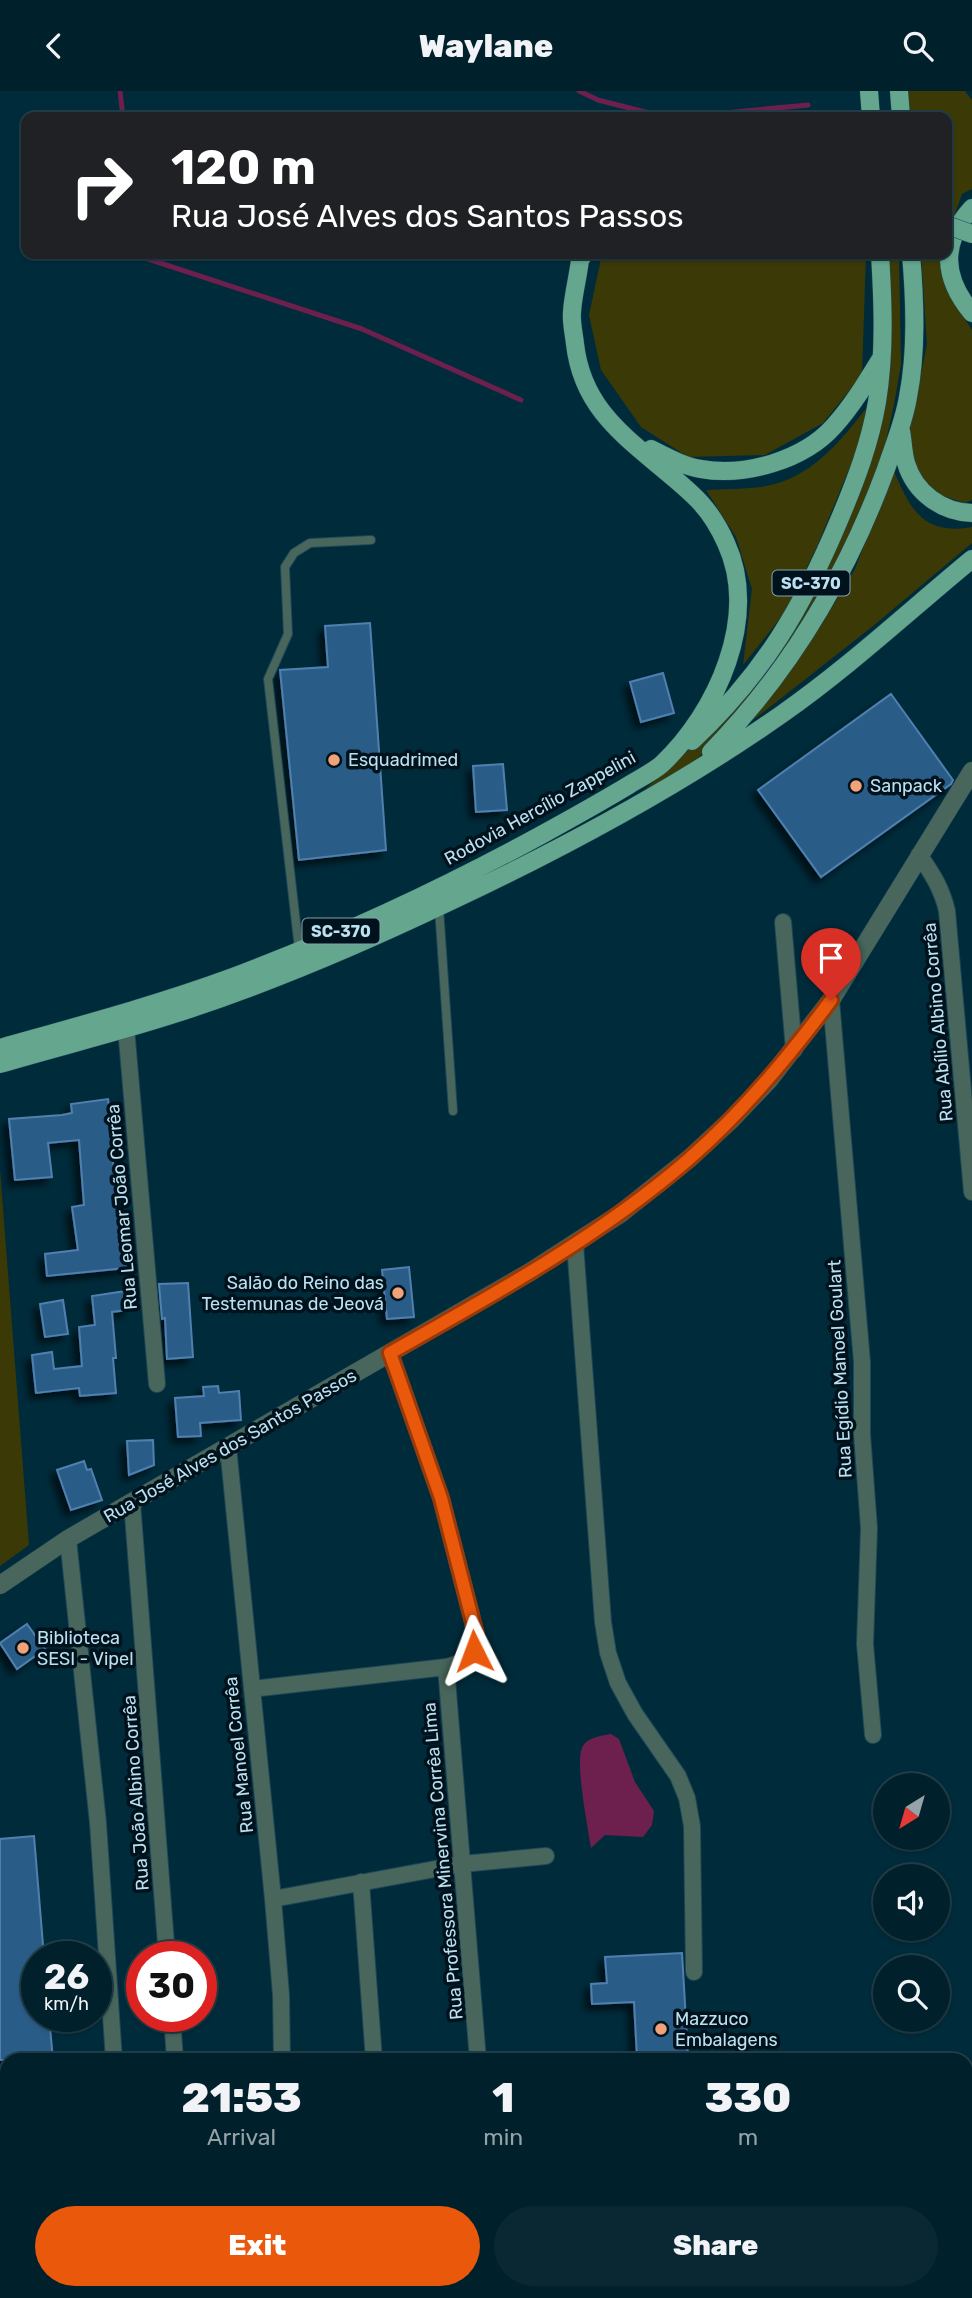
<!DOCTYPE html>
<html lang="en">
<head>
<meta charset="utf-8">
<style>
  body { margin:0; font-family:Rubik,sans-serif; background:#0a2834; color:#f1f3f6; height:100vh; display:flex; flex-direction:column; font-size:26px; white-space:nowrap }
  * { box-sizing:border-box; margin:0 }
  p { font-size:23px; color:#95a3a9 }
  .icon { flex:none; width:38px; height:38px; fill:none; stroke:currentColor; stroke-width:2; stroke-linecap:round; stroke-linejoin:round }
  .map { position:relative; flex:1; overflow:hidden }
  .side { position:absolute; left:0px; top:1962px; width:973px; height:247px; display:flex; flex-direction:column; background:#00202c; border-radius:21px 21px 0 0; box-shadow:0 2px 5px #0004,0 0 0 2px #223e48 }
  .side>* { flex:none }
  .guide { position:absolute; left:21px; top:21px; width:931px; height:147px; border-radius:14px; box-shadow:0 2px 5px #0004,0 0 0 2px #223e48; background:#202124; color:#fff; overflow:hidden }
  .needle { width:46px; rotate:217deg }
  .tools { position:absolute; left:873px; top:1682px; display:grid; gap:14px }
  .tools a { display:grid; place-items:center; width:77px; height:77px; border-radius:50%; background:#00202c; box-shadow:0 2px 5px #0004,0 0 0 2px #223e48; font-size:35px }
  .speed { position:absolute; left:21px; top:1850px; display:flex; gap:14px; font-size:35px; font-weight:700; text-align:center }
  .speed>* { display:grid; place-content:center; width:91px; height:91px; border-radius:50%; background:#00202c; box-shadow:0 2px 5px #0004,0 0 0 2px #223e48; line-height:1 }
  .speed small { font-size:18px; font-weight:400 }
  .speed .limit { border:10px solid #d22; background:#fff; color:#111 }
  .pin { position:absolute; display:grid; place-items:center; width:60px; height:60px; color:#fff; margin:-72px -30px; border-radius:50% 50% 50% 0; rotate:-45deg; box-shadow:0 0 7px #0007 }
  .pin .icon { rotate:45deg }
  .me { position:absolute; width:77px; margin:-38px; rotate:357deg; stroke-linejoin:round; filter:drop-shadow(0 0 5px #0008) }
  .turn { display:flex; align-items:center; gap:24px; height:147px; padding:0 35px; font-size:32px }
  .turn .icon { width:91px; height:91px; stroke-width:2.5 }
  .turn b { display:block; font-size:49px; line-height:60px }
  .eta { display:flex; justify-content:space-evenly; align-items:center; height:119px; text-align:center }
  .eta b { font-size:42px; font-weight:800; line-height:49px }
  .cta { display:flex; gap:14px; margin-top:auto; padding:14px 35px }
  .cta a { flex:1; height:80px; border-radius:42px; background:#ea580c; color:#fff; font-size:28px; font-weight:800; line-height:80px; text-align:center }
  .cta a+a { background:#0a2834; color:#f1f3f6 }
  header { display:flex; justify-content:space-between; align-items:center; height:91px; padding:0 35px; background:#00202c; font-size:32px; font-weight:800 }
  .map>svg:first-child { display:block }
  .green { fill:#3b3a06 }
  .water { fill:#6d204d }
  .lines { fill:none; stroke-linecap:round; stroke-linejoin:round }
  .stream { stroke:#6d204d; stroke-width:5 }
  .building { fill:#2b5c88; stroke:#4f80af; stroke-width:2; filter:url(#shadow) }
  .service-casing { stroke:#1e4858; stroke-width:10 }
  .minor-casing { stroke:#1e4858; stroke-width:18 }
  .tertiary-casing { stroke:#1e4858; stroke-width:19 }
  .primary-casing { stroke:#1e4858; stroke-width:19 }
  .service { stroke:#48665b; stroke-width:8 }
  .minor { stroke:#48665b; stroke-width:16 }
  .tertiary { stroke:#48665b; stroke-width:18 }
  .primary { stroke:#65a68e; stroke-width:18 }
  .primary-bridge-casing { stroke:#1e4858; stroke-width:19; stroke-linecap:butt }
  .primary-bridge { stroke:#65a68e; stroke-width:18 }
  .route-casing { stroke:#983908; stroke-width:18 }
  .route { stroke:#ea580c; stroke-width:12 }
  .poi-dot { fill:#f0a279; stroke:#00121b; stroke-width:2.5 }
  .labels { text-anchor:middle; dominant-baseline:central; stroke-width:7; stroke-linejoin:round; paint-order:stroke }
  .shield { fill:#00121b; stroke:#84a2b1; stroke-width:2 }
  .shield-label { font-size:16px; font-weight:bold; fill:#bce0f1 }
  .poi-label { font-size:18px; fill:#bce0f1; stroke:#00121b; text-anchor:start }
  .street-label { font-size:18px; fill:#bce0f1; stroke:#00121b }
</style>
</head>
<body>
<header><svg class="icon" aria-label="back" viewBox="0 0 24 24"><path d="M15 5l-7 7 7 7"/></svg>Waylane<svg class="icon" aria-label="search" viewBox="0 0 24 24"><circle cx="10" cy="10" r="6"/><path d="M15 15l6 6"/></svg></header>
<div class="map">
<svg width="972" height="2207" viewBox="0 0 972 2207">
  <defs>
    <filter id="shadow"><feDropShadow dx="-6" dy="6" stdDeviation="3.5" flood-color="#0009"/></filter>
  </defs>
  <rect width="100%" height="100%" fill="#002b3b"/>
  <path class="green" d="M 907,0 L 965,0 L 972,9 L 972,98 L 962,103 L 947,146 L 947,26 L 909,26 Z
    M 602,163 L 866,163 L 862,284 L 823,332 L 765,364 L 688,366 L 641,336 L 601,279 L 589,224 Z
    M 887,163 L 899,163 L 901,273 L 894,314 L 883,363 L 842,468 L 771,584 L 705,661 L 673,688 L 642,701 L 726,625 L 862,388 Z
    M 921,163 L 941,163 L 946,199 L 972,239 L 972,409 L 965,412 L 940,404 L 918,383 L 908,347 L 927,253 Z
    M 868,315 L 854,366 L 818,453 L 786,520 L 743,574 L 752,498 L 736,446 L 706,399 C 724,398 743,398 761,396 C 810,389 840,351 868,315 Z
    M 893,378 C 910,418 923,445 972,436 L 972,452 L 873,535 L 752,630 L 822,533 L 855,478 Z
    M 0,1079 L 29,1454 L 0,1475 Z"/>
  <path class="water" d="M 611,1643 L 619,1648 L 635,1691 L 654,1720 L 652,1734 L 643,1746 L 605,1744 L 591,1757 C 588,1738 575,1671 582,1657 C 587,1646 600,1645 611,1643 Z"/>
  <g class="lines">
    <path class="stream" d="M 120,0 L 123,26
      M 579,0 L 598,9 L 665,26
      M 682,26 L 808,14
      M 138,163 L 139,165 L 362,238 L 521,309"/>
  </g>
  <path class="building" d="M 370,532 L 386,759 L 299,769 L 280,579 L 328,576 L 325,535 Z
    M 663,582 L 674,622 L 641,631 L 630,591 Z
    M 891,603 L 953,689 L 951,693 L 821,786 L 758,699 Z
    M 503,673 L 507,719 L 476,721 L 473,675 Z
    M 108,1008 L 113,1044 L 111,1045 L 116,1107 L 126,1177 L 47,1185 L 45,1163 L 78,1159 L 72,1116 L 84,1114 L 79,1049 L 48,1052 L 52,1086 L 15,1089 L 9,1028 L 62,1024 L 72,1022 L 71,1013 Z
    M 409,1176 L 414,1226 L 387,1228 L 382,1179 Z
    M 188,1192 L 193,1266 L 167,1268 L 165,1227 L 162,1228 L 159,1193 Z
    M 126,1200 L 129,1219 L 112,1221 L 116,1267 L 113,1267 L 116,1302 L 80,1305 L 79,1297 L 36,1302 L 32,1264 L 52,1261 L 54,1278 L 82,1275 L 79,1236 L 95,1234 L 92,1205 Z
    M 63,1209 L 68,1243 L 45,1246 L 40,1213 Z
    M 218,1295 L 219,1302 L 239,1300 L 241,1329 L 200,1332 L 201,1345 L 178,1346 L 175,1307 L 204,1305 L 203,1296 Z
    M 153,1349 L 154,1374 L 129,1384 L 127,1350 Z
    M 84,1370 L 87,1379 L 91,1378 L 102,1409 L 71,1419 L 57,1379 Z
    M 27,1533 L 45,1558 L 17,1578 L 0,1552 Z
    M 34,1745 L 44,1866 L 37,1866 L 37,1925 L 49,1925 L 53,1969 L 0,1969 L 0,1748 Z
    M 682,1862 L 688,1964 L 637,1966 L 634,1911 L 592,1913 L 591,1893 L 607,1892 L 605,1866 Z"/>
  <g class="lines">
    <defs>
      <path id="service" d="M 439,817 L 453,1020
        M 299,858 L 268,588 L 288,543 L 285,476 L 294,462 L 310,452 L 371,449"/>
      <path id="minor" d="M 919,764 C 932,782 942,798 947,820 L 972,1101
        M 783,831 L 794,959
        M 831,909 L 862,1271 L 862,1343 L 869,1437 L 865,1553 L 873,1644
        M 126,937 L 157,1293
        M 575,1153 L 603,1531 L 608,1562 L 618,1592 L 635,1623 L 678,1685 L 687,1707 L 692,1735 L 694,1881
        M 390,1262 L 441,1407 L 476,1543 C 476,1562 465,1572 446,1576 L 478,1969
        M 228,1356 L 273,1808 L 281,1904 L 282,1969
        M 132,1411 L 167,1866
        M 68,1448 L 98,1732 L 114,1969
        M 252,1598 L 446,1576
        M 361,1791 L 374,1969
        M 273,1808 L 462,1773 L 546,1765
        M 172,1925 L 175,1969
        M 193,2202 L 194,2207
        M 297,2202 L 298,2207
        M 391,2202 L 391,2207
        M 497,2202 L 498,2207"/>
      <path id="tertiary" d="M 0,1494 L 68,1448 L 530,1181 L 620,1123 L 690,1067 L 731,1029 L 769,989 L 831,909 L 972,680"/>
      <path id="primary" d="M 869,0 L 871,26
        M 899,0 L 901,26
        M 972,117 C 940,152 943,187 972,222
        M 901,340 C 903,350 903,362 906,372 C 915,402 942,421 972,422
        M 651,358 C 667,366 683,375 701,378 C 745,386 804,369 834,335 C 852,315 866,292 880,269
        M 692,650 C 764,582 802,518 840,427 C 856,389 870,352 877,311 C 885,262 883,212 880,163
        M 711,661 C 790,580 847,484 886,378 C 894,354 904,331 908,306 C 917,260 915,210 911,163
        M 0,957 C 78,935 157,914 233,886 C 339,846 444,797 543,743 C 572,727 601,711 629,694 C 640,687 653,681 662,673 C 717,621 760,526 726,452 C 710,416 693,403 663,378 C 620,342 582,314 575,253 C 574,243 571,231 572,221 C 573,204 578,186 580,169 L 584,163
        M 0,973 C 57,956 115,942 171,924 C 266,894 359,854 449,811 C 564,757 678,696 782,623 C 849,576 909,520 972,468"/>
    </defs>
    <use href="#service" class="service-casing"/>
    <use href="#minor" class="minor-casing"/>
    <use href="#tertiary" class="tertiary-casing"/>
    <use href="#primary" class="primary-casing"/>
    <use href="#service" class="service"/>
    <use href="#minor" class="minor"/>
    <use href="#tertiary" class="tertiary"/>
    <use href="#primary" class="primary"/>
    <defs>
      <path id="primary-bridge" d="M 947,134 L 972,143"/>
    </defs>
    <use href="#primary-bridge" class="primary-bridge-casing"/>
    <use href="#primary-bridge" class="primary-bridge"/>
  </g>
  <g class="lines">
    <defs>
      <path id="route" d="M 474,1560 L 476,1543 L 441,1407 L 390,1262 C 493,1204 599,1146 689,1068 C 743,1021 788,967 831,909"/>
    </defs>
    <use href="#route" class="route-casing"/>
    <use href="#route" class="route"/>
  </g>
  <g class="poi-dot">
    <circle cx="334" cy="669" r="7"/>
    <circle cx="856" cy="695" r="7"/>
    <circle cx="398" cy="1202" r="7"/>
    <circle cx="23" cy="1557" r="7"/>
    <circle cx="661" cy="1938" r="7"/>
  </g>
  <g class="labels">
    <g class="shield">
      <rect x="772.5" y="479.5" width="77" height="25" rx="5"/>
      <rect x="302.5" y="827.5" width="77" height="25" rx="5"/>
    </g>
    <g class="shield-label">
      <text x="811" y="492">SC-370</text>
      <text x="341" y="840">SC-370</text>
    </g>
    <g class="poi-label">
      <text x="348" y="669">Esquadrimed</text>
      <text x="870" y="695">Sanpack</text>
      <text x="384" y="1192" text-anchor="end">Salão do Reino das<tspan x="384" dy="21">Testemunas de Jeová</tspan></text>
      <text x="37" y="1547">Biblioteca<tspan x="37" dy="21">SESI - Vipel</tspan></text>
      <text x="675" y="1928">Mazzuco<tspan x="675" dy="21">Embalagens</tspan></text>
    </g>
    <g class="street-label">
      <text transform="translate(540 717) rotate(-29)">Rodovia Hercílio Zappelini</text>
      <text transform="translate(938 931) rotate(-95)">Rua Abílio Albino Corrêa</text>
      <text transform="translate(122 1116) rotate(-95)">Rua Leomar João Corrêa</text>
      <text transform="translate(840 1278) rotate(-93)">Rua Egídio Manoel Goulart</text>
      <text transform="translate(230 1355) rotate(-30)">Rua José Alves dos Santos Passos</text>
      <text transform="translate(239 1664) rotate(-96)">Rua Manoel Corrêa</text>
      <text transform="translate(136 1702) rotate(-94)">Rua João Albino Corrêa</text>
      <text transform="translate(443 1770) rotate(-95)">Rua Professora Minervina Corrêa Lima</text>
    </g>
  </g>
</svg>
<div class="tools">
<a><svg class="needle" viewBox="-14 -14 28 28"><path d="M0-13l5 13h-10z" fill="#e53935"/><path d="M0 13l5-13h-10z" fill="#95a3a9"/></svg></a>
<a><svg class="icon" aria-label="sound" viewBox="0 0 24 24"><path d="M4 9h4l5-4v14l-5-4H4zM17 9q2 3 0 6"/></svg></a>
<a><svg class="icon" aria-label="search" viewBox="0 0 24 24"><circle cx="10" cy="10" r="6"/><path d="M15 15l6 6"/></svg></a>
</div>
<div class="speed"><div>26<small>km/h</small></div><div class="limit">30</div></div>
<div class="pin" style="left:831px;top:909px;background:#d93025"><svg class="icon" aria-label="arrive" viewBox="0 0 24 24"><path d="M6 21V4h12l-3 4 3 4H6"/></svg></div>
<svg class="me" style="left:474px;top:1560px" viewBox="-20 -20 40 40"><path d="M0-17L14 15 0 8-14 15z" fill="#ea580c" stroke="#fff" stroke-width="4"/></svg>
<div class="guide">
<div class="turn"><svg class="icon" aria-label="right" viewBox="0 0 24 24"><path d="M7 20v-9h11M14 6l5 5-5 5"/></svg><div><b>120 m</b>Rua José Alves dos Santos Passos</div></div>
</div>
<section class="side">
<div class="eta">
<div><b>21:53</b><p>Arrival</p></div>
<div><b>1</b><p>min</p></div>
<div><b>330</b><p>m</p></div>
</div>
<div class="cta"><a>Exit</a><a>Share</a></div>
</section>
</div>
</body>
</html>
